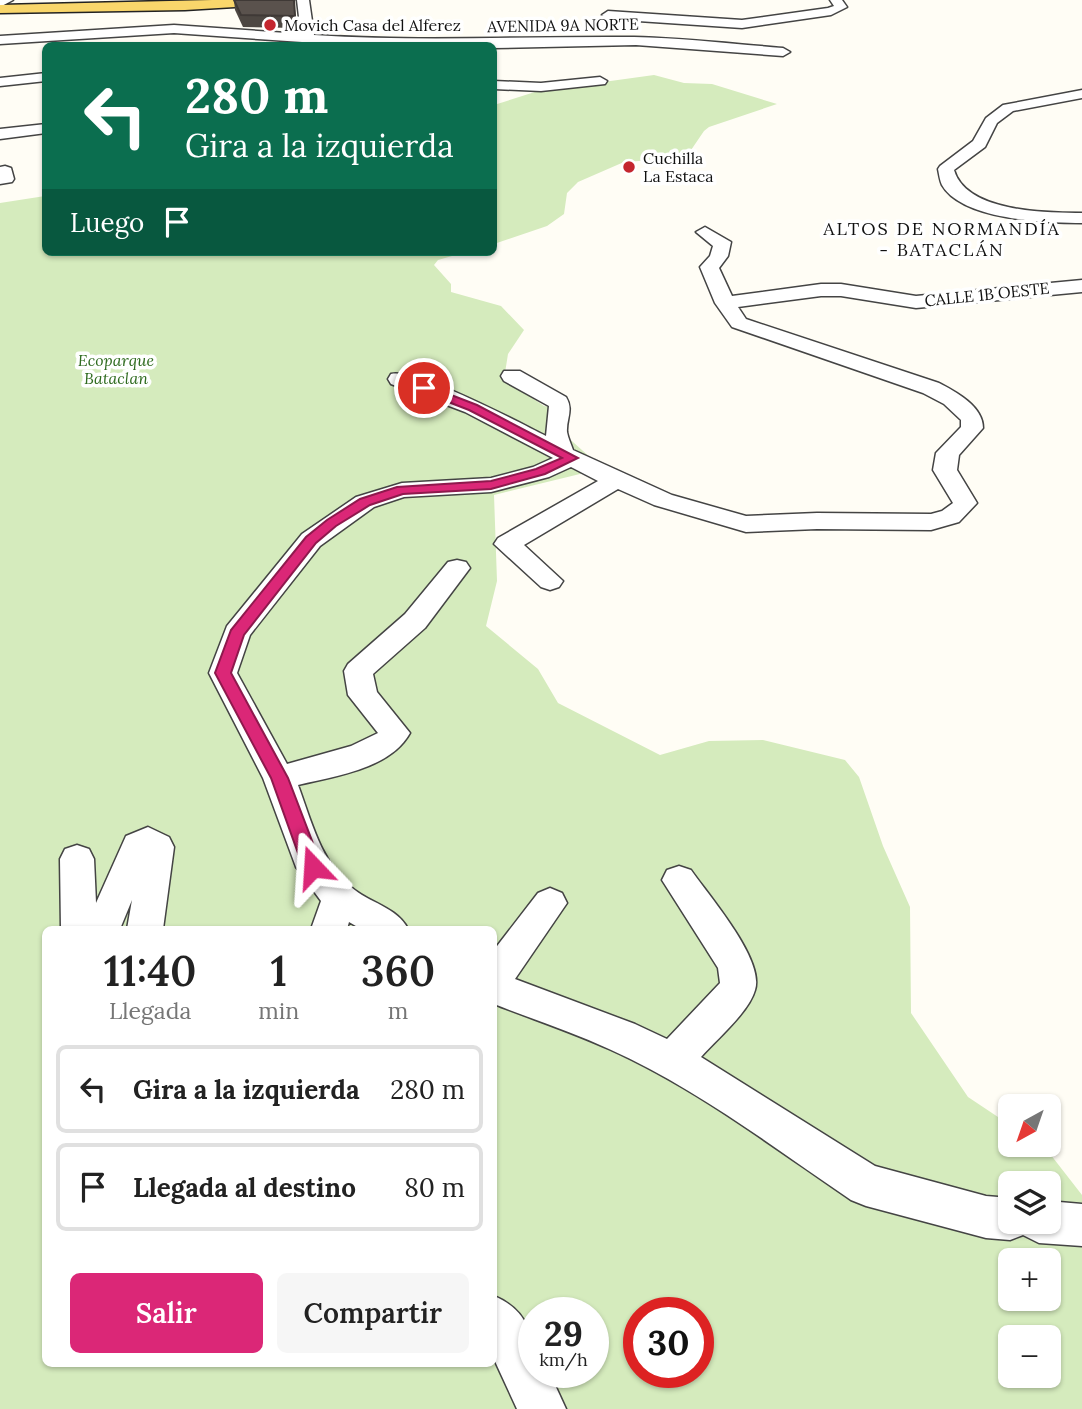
<!DOCTYPE html>
<html lang="es">
<head>
<meta charset="utf-8">
<style>
  body { margin:0; font-family:Lora,serif; background:#f6f6f6; color:#222; height:100vh; display:flex; flex-direction:column; font-size:26px; white-space:nowrap }
  * { box-sizing:border-box; margin:0 }
  p { font-size:23px; color:#767676 }
  .icon { flex:none; width:38px; height:38px; fill:none; stroke:currentColor; stroke-width:2; stroke-linecap:round; stroke-linejoin:round }
  .map { position:relative; flex:1; overflow:hidden }
  .details { position:absolute; left:42px; top:926px; width:455px; height:441px; display:flex; flex-direction:column; background:#fff; border-radius:10px; box-shadow:0 2px 5px #0004 }
  .details>* { flex:none }
  .guide { position:absolute; left:42px; top:42px; width:455px; height:214px; border-radius:10px; box-shadow:0 2px 5px #0004; background:#0b6e4f; color:#fff; overflow:hidden }
  .needle { width:46px; rotate:220deg }
  .tools { position:absolute; left:998px; top:1094px; display:grid; gap:14px }
  .tools a { display:grid; place-items:center; width:63px; height:63px; border-radius:10px; background:#fff; box-shadow:0 2px 5px #0004; font-size:35px }
  .speed { position:absolute; left:518px; top:1297px; display:flex; gap:14px; font-size:35px; font-weight:700; text-align:center }
  .speed>* { display:grid; place-content:center; width:91px; height:91px; border-radius:50%; background:#fff; box-shadow:0 2px 5px #0004; line-height:1 }
  .speed small { font-size:18px; font-weight:400 }
  .speed .limit { border:10px solid #d22; background:#fff; color:#111 }
  .pin { position:absolute; display:grid; place-items:center; width:60px; height:60px; color:#fff; margin:-30px; border:4px solid #fff; border-radius:50%; box-shadow:0 2px 7px #0007 }
  .me { position:absolute; width:77px; margin:-38px; rotate:340deg; stroke-linejoin:round; filter:drop-shadow(0 0 5px #0008) }
  .turn { display:flex; align-items:center; gap:24px; height:147px; padding:0 28px; font-size:32px }
  .turn .icon { width:91px; height:91px; stroke-width:2.5 }
  .turn b { display:block; font-size:49px; line-height:60px }
  .then { display:flex; align-items:center; height:66px; padding:0 28px; background:#0003; gap:14px; font-size:26px }
  .eta { display:flex; justify-content:space-evenly; align-items:center; height:119px; text-align:center }
  .eta b { font-size:42px; font-weight:600; line-height:49px }
  .action { display:flex; gap:14px; margin-top:auto; padding:14px 28px }
  .action a { flex:1; height:80px; border-radius:10px; background:#db2777; color:#fff; font-size:28px; font-weight:600; line-height:80px; text-align:center }
  .action a+a { background:#f6f6f6; color:#222 }
  ul { padding:0; list-style:none }
  li { display:flex; align-items:center; gap:21px; height:88px; margin:0 14px 10px; padding:0 14px; border:4px solid #e0e0e0; border-radius:10px }
  li div { flex:1 }
  li b { display:block; font-size:26px }
  li em { font-style:normal }
  .map>svg:first-child { display:block }
  .green { fill:#d5ebbd; fill-rule:evenodd }
  .lines { fill:none; stroke-linecap:round; stroke-linejoin:round }
  .minor-casing { stroke:#444; stroke-width:3 }
  .major-casing { stroke:#222; stroke-width:3 }
  .minor { fill:#fff; fill-rule:evenodd }
  .major { fill:#f9d66b; fill-rule:evenodd }
  .wall { fill:#4d4742 }
  .building { fill:#5a524d; stroke:#3f3936; stroke-width:2 }
  .route { fill:#db2777; stroke:#8e194d; stroke-width:2 }
  .poi-dot { fill:#c4262e; stroke:#fff; stroke-width:2.5 }
  .labels { text-anchor:middle; dominant-baseline:central; stroke-width:7; stroke-linejoin:round; paint-order:stroke }
  .far-poi-label { font-size:16px; fill:#111; stroke:#fff; text-anchor:start }
  .far-street-label { font-size:16px; fill:#111; stroke:#fff }
  .far-park-label { font-size:16px; font-style:italic; fill:#2f6b1f; stroke:#fff }
  .far-neighbourhood-label { font-size:18px; letter-spacing:2px; fill:#111; stroke:#fff }
</style>
</head>
<body>
<div class="map">
<svg width="1082" height="1409" viewBox="0 0 1082 1409">
  <rect width="100%" height="100%" fill="#fffdf5"/>
  <path class="green" d="M 654,75 L 684,83 L 712,84 L 777,104 L 709,127 L 704,131 L 689,153 L 668,159 L 624,162 L 578,182 L 567,193 L 564,214 L 547,226 L 494,244 L 494,105 L 538,91 Z
    M 45,196 L 46,252 L 466,252 L 438,260 L 434,265 L 451,284 L 451,292 L 501,306 L 524,330 L 508,354 L 504,379 L 544,406 L 562,409 L 564,434 L 592,459 L 584,473 L 494,495 L 497,581 L 486,626 L 538,669 L 558,703 L 660,755 L 709,741 L 763,740 L 845,760 L 859,777 L 883,846 L 910,907 L 911,1013 L 968,1097 L 1010,1125 L 1010,1144 L 1038,1145 L 1047,1150 L 1082,1195 L 1082,1409 L 0,1409 L 0,203 ZM 46,929 L 494,929 L 494,1363 L 46,1363 ZM 1010,1183 L 1048,1183 L 1048,1222 L 1010,1222 ZM 1010,1260 L 1048,1260 L 1048,1298 L 1010,1298 ZM 534,1312 L 593,1312 L 593,1372 L 534,1372 ZM 639,1312 L 698,1312 L 698,1372 L 639,1372 ZM 1010,1337 L 1048,1337 L 1048,1376 L 1010,1376 Z"/>
  <g class="lines">
    <defs>
      <path id="minor" d="M 0,0 L 13,0 L 0,7 Z
        M 297,0 L 309,0 L 314,35 C 421,42 527,36 634,37 C 683,38 734,44 783,48 L 790,52 L 783,56 L 636,45 L 494,48 L 494,46 L 338,46 L 315,42 L 315,46 L 302,46 L 302,42 L 174,33 L 0,44 L 0,36 L 174,25 L 301,34 Z
        M 830,0 L 842,0 L 847,7 L 831,15 L 742,28 L 608,19 L 602,15 L 608,11 L 742,20 L 828,8 L 834,6 Z
        M 46,73 L 46,81 L 0,86 L 0,78 Z
        M 600,77 L 607,81 L 605,84 L 541,91 L 494,89 L 494,81 L 541,83 Z
        M 1082,90 L 1082,98 L 1013,111 L 997,123 L 985,147 L 954,170 C 966,212 1046,213 1082,213 L 1082,223 C 1046,223 962,220 942,185 C 940,181 939,174 938,169 L 940,166 L 973,141 L 986,118 L 1003,105 Z
        M 46,124 L 46,133 L 0,139 L 0,129 Z
        M 5,166 L 11,168 L 14,179 L 12,182 L 0,184 L 0,167 Z
        M 705,227 L 731,242 L 728,256 L 719,268 L 732,296 L 821,284 L 841,284 L 916,296 L 1082,280 L 1082,292 L 916,308 L 841,296 L 821,296 L 738,307 L 746,319 L 939,383 C 956,392 983,406 983,428 L 959,455 L 957,470 L 977,503 L 959,522 L 931,530 L 817,529 L 746,532 L 654,505 L 618,489 L 524,545 L 563,581 L 559,587 L 550,590 L 541,587 L 494,544 L 498,538 L 598,481 L 571,467 L 549,477 L 491,492 L 404,497 L 374,507 L 320,546 L 250,635 L 237,673 L 287,764 L 351,746 L 378,733 L 348,695 L 344,671 L 348,664 L 405,614 L 448,562 L 457,560 L 466,562 L 470,568 L 425,628 L 373,674 L 377,692 L 410,733 C 390,769 335,776 298,785 C 311,820 321,862 351,887 C 369,903 397,907 408,929 L 361,929 L 349,922 L 347,929 L 311,929 L 321,901 L 296,867 L 263,778 L 209,673 L 227,626 L 302,534 L 356,497 L 402,483 L 491,478 L 533,467 L 553,458 L 465,412 L 391,384 L 388,379 L 391,374 C 417,368 518,422 546,436 L 549,406 L 504,381 L 501,376 L 504,371 L 520,371 L 566,397 C 574,410 566,419 567,432 C 568,438 571,444 573,450 L 672,495 L 746,516 L 817,513 L 931,514 L 942,511 L 953,503 L 933,470 L 936,453 L 961,427 L 961,420 L 944,404 L 923,393 L 732,327 L 715,303 L 700,267 L 710,256 L 713,246 L 696,232 Z
        M 148,827 L 169,837 L 174,847 L 163,929 L 127,929 L 132,900 L 120,929 L 61,929 L 60,859 L 65,849 L 77,845 L 89,849 L 94,859 L 96,903 L 126,836 Z
        M 679,866 L 691,870 C 709,896 765,960 755,990 C 749,1012 716,1040 701,1057 L 875,1166 L 986,1196 L 1010,1198 L 1010,1222 L 1048,1222 L 1048,1201 L 1082,1204 L 1082,1246 L 1039,1243 L 1023,1235 L 1010,1240 L 986,1238 L 866,1206 L 851,1200 C 773,1147 696,1088 609,1049 C 572,1032 532,1019 494,1004 L 494,950 L 538,893 L 550,888 L 562,893 L 567,903 L 515,979 L 635,1024 L 667,1039 L 720,983 L 718,968 L 662,880 L 667,870 Z
        M 494,1296 C 529,1311 534,1337 534,1372 L 549,1372 L 566,1409 L 517,1409 L 494,1359 Z"/>
      <path id="major" d="M 212,0 L 294,0 L 287,4 L 185,10 L 0,13 L 0,5 Z"/>
    </defs>
    <use href="#minor" class="minor-casing"/>
    <use href="#major" class="major-casing"/>
    <use href="#minor" class="minor"/>
    <use href="#major" class="major"/>
  </g>
  <path class="wall" d="M 234,0 L 294,0 L 297,28 L 243,27 L 235,10 Z"/>
  <path class="building" d="M 234,0 L 294,0 L 295,16 L 241,15 Z"/>
  <path class="route" d="M 420,386 L 428,386 L 477,405 L 578,458 L 545,474 L 491,489 L 403,494 L 370,505 L 336,526 L 316,543 L 244,635 L 231,673 L 288,778 L 322,867 L 319,872 L 313,874 L 306,872 L 303,867 L 271,778 L 215,673 L 231,630 L 306,537 L 327,520 L 360,499 L 397,487 L 491,481 L 536,469 L 562,458 L 469,410 L 420,391 Z"/>
  <g class="poi-dot">
    <circle cx="270" cy="25" r="7"/>
    <circle cx="629" cy="167" r="7"/>
  </g>
  <g class="labels">
    <g class="far-poi-label">
      <text x="284" y="25">Movich Casa del Alferez</text>
      <text x="643" y="158">Cuchilla<tspan x="643" dy="18">La Estaca</tspan></text>
    </g>
    <g class="far-street-label">
      <text transform="translate(563 25) rotate(-1)">AVENIDA 9A NORTE</text>
      <text transform="translate(987 294) rotate(-6)">CALLE 1B OESTE</text>
    </g>
    <g class="far-park-label">
      <text x="116" y="360">Ecoparque<tspan x="116" dy="18">Bataclan</tspan></text>
    </g>
    <g class="far-neighbourhood-label">
      <text x="942" y="228">ALTOS DE NORMANDÍA<tspan x="942" dy="21">- BATACLÁN</tspan></text>
    </g>
  </g>
</svg>
<div class="tools">
<a><svg class="needle" viewBox="-14 -14 28 28"><path d="M0-13l5 13h-10z" fill="#e53935"/><path d="M0 13l5-13h-10z" fill="#767676"/></svg></a>
<a><svg class="icon" aria-label="layers" viewBox="0 0 24 24"><path d="M12 4l9 5-9 5-9-5zM3 14l9 5 9-5"/></svg></a>
<a>+</a>
<a>−</a>
</div>
<div class="speed"><div>29<small>km/h</small></div><div class="limit">30</div></div>
<div class="pin" style="left:424px;top:388px;background:#d93025"><svg class="icon" aria-label="arrive" viewBox="0 0 24 24"><path d="M6 21V4h12l-3 4 3 4H6"/></svg></div>
<svg class="me" style="left:313px;top:867px" viewBox="-20 -20 40 40"><path d="M0-17L14 15 0 8-14 15z" fill="#db2777" stroke="#fff" stroke-width="4"/></svg>
<div class="guide">
<div class="turn"><svg class="icon" aria-label="left" viewBox="0 0 24 24"><path d="M17 20v-9H6M10 6l-5 5 5 5"/></svg><div><b>280 m</b>Gira a la izquierda</div></div>
<div class="then">Luego<svg class="icon" aria-label="arrive" viewBox="0 0 24 24"><path d="M6 21V4h12l-3 4 3 4H6"/></svg></div>
</div>
<section class="details">
<div class="eta">
<div><b>11:40</b><p>Llegada</p></div>
<div><b>1</b><p>min</p></div>
<div><b>360</b><p>m</p></div>
</div>
<ul>
<li><svg class="icon" aria-label="left" viewBox="0 0 24 24"><path d="M17 20v-9H6M10 6l-5 5 5 5"/></svg><div><b>Gira a la izquierda</b></div><em>280 m</em></li>
<li><svg class="icon" aria-label="arrive" viewBox="0 0 24 24"><path d="M6 21V4h12l-3 4 3 4H6"/></svg><div><b>Llegada al destino</b></div><em>80 m</em></li>
</ul>
<div class="action"><a>Salir</a><a>Compartir</a></div>
</section>
</div>
</body>
</html>
